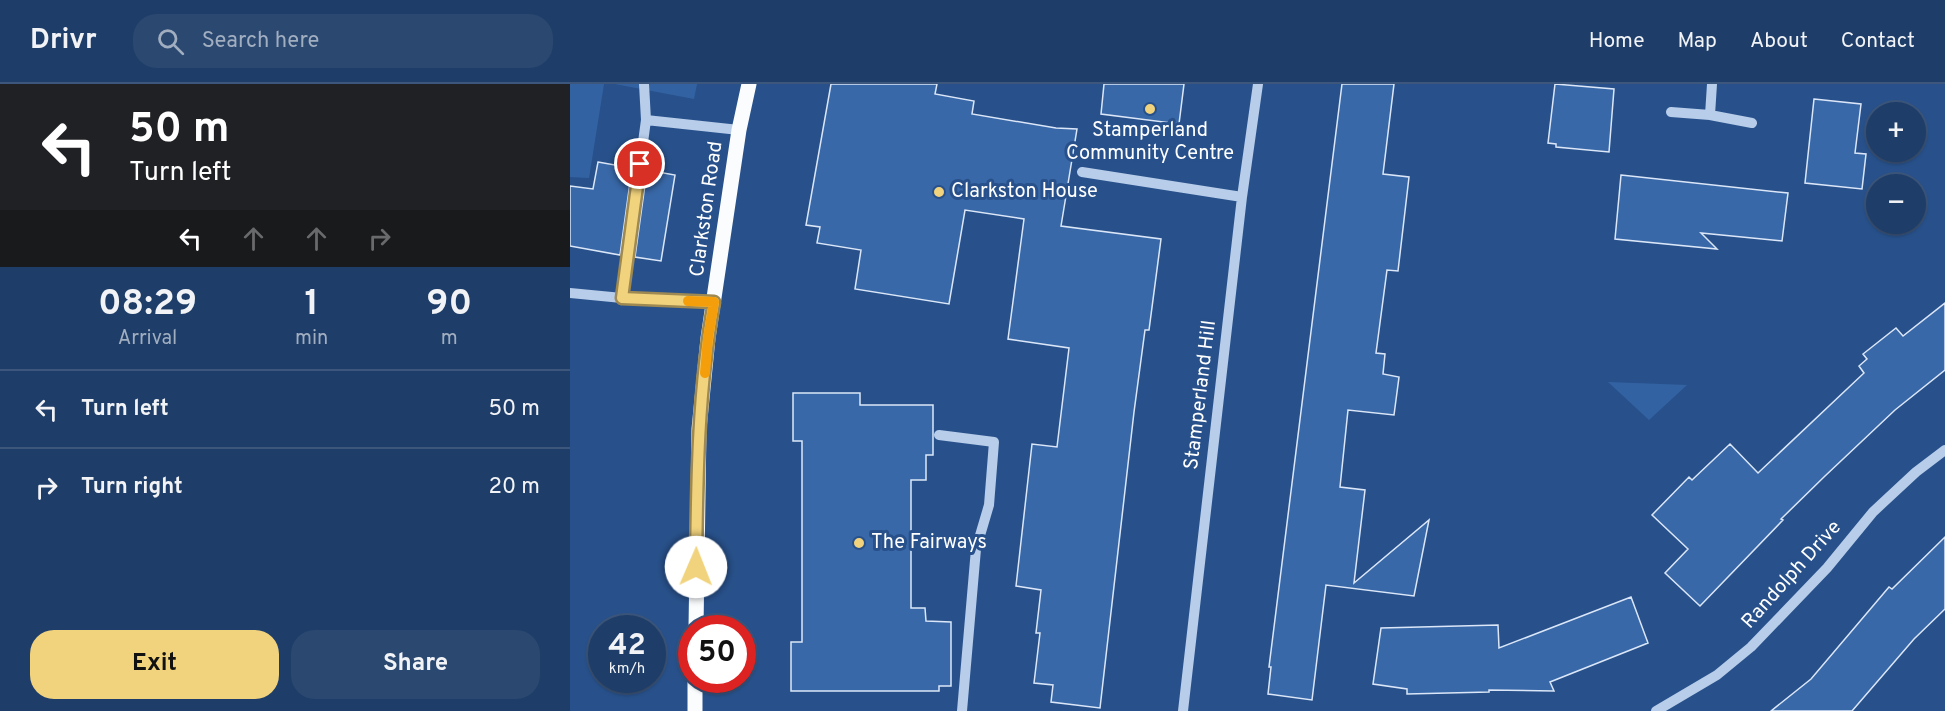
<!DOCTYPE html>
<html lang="en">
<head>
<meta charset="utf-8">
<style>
  body { margin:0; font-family:Overpass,sans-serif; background:#2b4871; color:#f1f3f6; height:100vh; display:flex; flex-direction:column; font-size:22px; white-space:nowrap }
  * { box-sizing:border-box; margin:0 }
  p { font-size:20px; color:#a1aec0 }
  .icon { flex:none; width:33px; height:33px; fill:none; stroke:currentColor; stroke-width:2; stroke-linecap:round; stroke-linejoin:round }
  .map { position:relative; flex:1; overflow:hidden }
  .details { display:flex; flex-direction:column; background:#1e3d68; width:570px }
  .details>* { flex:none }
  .hud { background:#202124; color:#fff; overflow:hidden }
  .fabs { position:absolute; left:1296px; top:18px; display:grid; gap:12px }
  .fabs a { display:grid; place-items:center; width:60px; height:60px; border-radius:50%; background:#1e3d68; box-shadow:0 2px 4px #0004,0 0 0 2px #3c567c; font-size:30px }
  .speed { position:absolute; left:18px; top:531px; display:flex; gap:12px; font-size:30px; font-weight:700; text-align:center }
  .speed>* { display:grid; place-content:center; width:78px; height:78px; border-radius:50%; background:#1e3d68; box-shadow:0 2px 4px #0004,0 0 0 2px #3c567c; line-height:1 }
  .speed small { font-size:15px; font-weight:400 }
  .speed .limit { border:9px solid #d22; background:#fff; color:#111 }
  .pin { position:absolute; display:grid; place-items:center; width:51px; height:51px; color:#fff; margin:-26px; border:3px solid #fff; border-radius:50%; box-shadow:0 2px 6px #0007 }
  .me { position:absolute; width:66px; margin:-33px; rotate:1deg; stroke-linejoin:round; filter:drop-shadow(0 0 4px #0008) }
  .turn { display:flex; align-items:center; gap:21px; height:126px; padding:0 30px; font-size:27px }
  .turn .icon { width:78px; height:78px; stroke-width:2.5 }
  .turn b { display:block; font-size:42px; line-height:51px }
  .lanes { display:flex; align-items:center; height:57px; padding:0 30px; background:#0003; justify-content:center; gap:30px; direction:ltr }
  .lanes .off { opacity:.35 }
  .eta { display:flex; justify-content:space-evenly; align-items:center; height:102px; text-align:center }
  .eta b { font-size:36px; font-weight:700; line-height:42px }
  .button { display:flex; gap:12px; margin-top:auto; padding:12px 30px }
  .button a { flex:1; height:69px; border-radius:24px; background:#f1d37d; color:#111; font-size:24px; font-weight:700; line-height:69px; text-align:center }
  .button a+a { background:#2b4871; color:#f1f3f6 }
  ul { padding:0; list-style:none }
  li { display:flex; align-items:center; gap:18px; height:78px; padding:0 30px; border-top:2px solid #3c567c }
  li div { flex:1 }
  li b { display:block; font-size:22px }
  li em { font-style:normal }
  header { display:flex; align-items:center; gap:36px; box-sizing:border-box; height:84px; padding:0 30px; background:#1e3d68; border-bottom:2px solid #3c567c }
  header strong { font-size:28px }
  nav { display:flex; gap:33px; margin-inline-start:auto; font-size:21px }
  .search { width:420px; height:54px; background:#2b4871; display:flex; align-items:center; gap:15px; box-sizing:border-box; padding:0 21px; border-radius:24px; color:#a1aec0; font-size:22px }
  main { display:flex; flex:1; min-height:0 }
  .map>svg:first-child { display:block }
  .green { fill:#3362a3 }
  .building { fill:#3968a8; stroke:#dbe7f8; stroke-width:1.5 }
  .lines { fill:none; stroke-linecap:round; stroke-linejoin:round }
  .minor { stroke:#b7cdea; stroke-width:10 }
  .major { stroke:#fafcfe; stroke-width:15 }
  .route-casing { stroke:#9d8951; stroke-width:15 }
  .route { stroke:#f1d37d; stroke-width:10 }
  .slow { stroke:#f59e0b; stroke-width:10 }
  .poi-dot { fill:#f1d37d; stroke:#28518b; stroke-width:2 }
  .labels { text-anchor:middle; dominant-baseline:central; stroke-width:6; stroke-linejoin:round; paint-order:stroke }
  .poi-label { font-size:20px; fill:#fff; stroke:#28518b; text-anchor:start }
  .street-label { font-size:20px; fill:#fff; stroke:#28518b }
</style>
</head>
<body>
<header>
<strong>Drivr</strong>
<div class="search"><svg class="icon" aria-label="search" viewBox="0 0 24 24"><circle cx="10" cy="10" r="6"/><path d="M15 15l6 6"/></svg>Search here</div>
<nav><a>Home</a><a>Map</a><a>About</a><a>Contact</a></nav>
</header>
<main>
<section class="details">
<div class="hud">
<div class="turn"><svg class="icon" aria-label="left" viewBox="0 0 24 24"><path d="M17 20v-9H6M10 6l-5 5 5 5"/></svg><div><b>50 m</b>Turn left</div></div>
<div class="lanes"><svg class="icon" aria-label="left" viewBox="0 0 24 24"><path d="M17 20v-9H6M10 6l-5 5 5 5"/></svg><svg class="icon off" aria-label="ahead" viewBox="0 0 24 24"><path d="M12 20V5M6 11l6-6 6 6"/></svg><svg class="icon off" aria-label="ahead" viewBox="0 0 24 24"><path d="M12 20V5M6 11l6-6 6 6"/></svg><svg class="icon off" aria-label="right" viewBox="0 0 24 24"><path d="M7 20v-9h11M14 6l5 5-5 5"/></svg></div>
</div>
<div class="eta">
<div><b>08:29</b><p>Arrival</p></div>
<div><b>1</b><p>min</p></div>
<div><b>90</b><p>m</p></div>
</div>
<ul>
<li><svg class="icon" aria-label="left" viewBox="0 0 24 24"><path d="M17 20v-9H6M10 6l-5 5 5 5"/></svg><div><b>Turn left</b></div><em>50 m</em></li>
<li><svg class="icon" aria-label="right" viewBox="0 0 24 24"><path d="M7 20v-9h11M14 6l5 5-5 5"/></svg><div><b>Turn right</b></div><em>20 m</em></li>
</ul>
<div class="button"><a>Exit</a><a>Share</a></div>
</section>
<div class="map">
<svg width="1375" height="627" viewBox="0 0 1375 627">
  <rect width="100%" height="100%" fill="#28518b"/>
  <path class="green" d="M 0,0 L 34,0 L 19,94 L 0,93 Z
    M 45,0 L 127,0 L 124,15 Z
    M 1038,298 L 1117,301 L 1079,336 Z"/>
  <path class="building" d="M 261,0 L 367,0 L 365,10 L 404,17 L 402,30 L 486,44 L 507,45 L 491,142 L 591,155 L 579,246 L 575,246 L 564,328 L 530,624 L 481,618 L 483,601 L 464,599 L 470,549 L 466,549 L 471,506 L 446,502 L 462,360 L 487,363 L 499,264 L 438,255 L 454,135 L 395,126 L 379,220 L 285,205 L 291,166 L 247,159 L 250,143 L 236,141 Z
    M 534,0 L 614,0 L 609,40 L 531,30 Z
    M 772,0 L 824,0 L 813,90 L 839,93 L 828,187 L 817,186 L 806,269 L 815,270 L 813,290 L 829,293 L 824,331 L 778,326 L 770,403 L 795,406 L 784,499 L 859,436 L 844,512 L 756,501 L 742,616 L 698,610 L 701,583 L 699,583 Z
    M 985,0 L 1044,5 L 1039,68 L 986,63 L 986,60 L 978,59 Z
    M 1244,15 L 1291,20 L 1285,69 L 1296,70 L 1292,105 L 1235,99 Z
    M 28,78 L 62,84 L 50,171 L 0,162 L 0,102 L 23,105 Z
    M 77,86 L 105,91 L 91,177 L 65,173 Z
    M 1051,91 L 1218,109 L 1212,157 L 1131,149 L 1147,165 L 1045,155 Z
    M 1375,219 L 1375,286 L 1325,326 L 1255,392 L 1211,435 L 1213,436 L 1130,522 L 1095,489 L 1118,465 L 1082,431 L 1119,393 L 1122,396 L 1160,360 L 1188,389 L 1294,289 L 1289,282 L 1297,275 L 1293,270 L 1326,244 L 1333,252 Z
    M 223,309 L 290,309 L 290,321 L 363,321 L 363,371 L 356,371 L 356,396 L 341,396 L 341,524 L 355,524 L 356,537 L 381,538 L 381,602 L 369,602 L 369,607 L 221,607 L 221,558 L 232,558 L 232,357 L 223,357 Z
    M 1375,453 L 1375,525 L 1344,555 L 1282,627 L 1201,627 L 1241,595 L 1319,503 L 1322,505 Z
    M 1061,513 L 1078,559 L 980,598 L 984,607 L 919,606 L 919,608 L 837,610 L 837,605 L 803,600 L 811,544 L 928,541 L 929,564 Z"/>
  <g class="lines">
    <path class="minor" d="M 74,0 L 76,36 L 169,46
      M 1101,28 L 1140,31 L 1182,39
      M 1140,31 L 1142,0
      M 512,88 L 672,113
      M 0,209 L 52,214 L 144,218
      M 52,214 L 76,36
      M 369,351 L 424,358 L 419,421 L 406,465 L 392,627
      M 613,627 L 672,113 L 688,0
      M 1086,627 L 1147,591 L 1181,563 L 1257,484 L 1303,428 L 1346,388 L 1375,366"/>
    <path class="major" d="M 126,544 L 129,345 L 138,254 L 169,46 L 179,0
      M 125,627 L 125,596"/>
  </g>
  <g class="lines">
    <defs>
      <path id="route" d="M 70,80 L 52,214 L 144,218 C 128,305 127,394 126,483"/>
    </defs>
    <use href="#route" class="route-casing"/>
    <use href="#route" class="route"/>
    <path class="slow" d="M 118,217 L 144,218 L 138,254 L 135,289"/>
  </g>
  <g class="poi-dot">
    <circle cx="580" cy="25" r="6"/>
    <circle cx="369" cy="108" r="6"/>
    <circle cx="289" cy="459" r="6"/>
  </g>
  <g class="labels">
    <g class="poi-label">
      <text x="580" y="47" text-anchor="middle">Stamperland<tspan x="580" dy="23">Community Centre</tspan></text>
      <text x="381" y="108">Clarkston House</text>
      <text x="301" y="459">The Fairways</text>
    </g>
    <g class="street-label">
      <text transform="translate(137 125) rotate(-82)">Clarkston Road</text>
      <text transform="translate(631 311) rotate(-83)">Stamperland Hill</text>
      <text transform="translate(1222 491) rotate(-48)">Randolph Drive</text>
    </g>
  </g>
</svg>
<div class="fabs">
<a>+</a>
<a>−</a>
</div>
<div class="speed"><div>42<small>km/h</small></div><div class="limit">50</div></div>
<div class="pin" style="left:70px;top:80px;background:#d93025"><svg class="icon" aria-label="arrive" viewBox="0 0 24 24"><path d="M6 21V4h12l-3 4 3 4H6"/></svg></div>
<svg class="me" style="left:126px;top:483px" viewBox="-20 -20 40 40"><circle r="19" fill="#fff"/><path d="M0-13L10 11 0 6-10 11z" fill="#f1d37d"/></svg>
</div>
</main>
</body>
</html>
